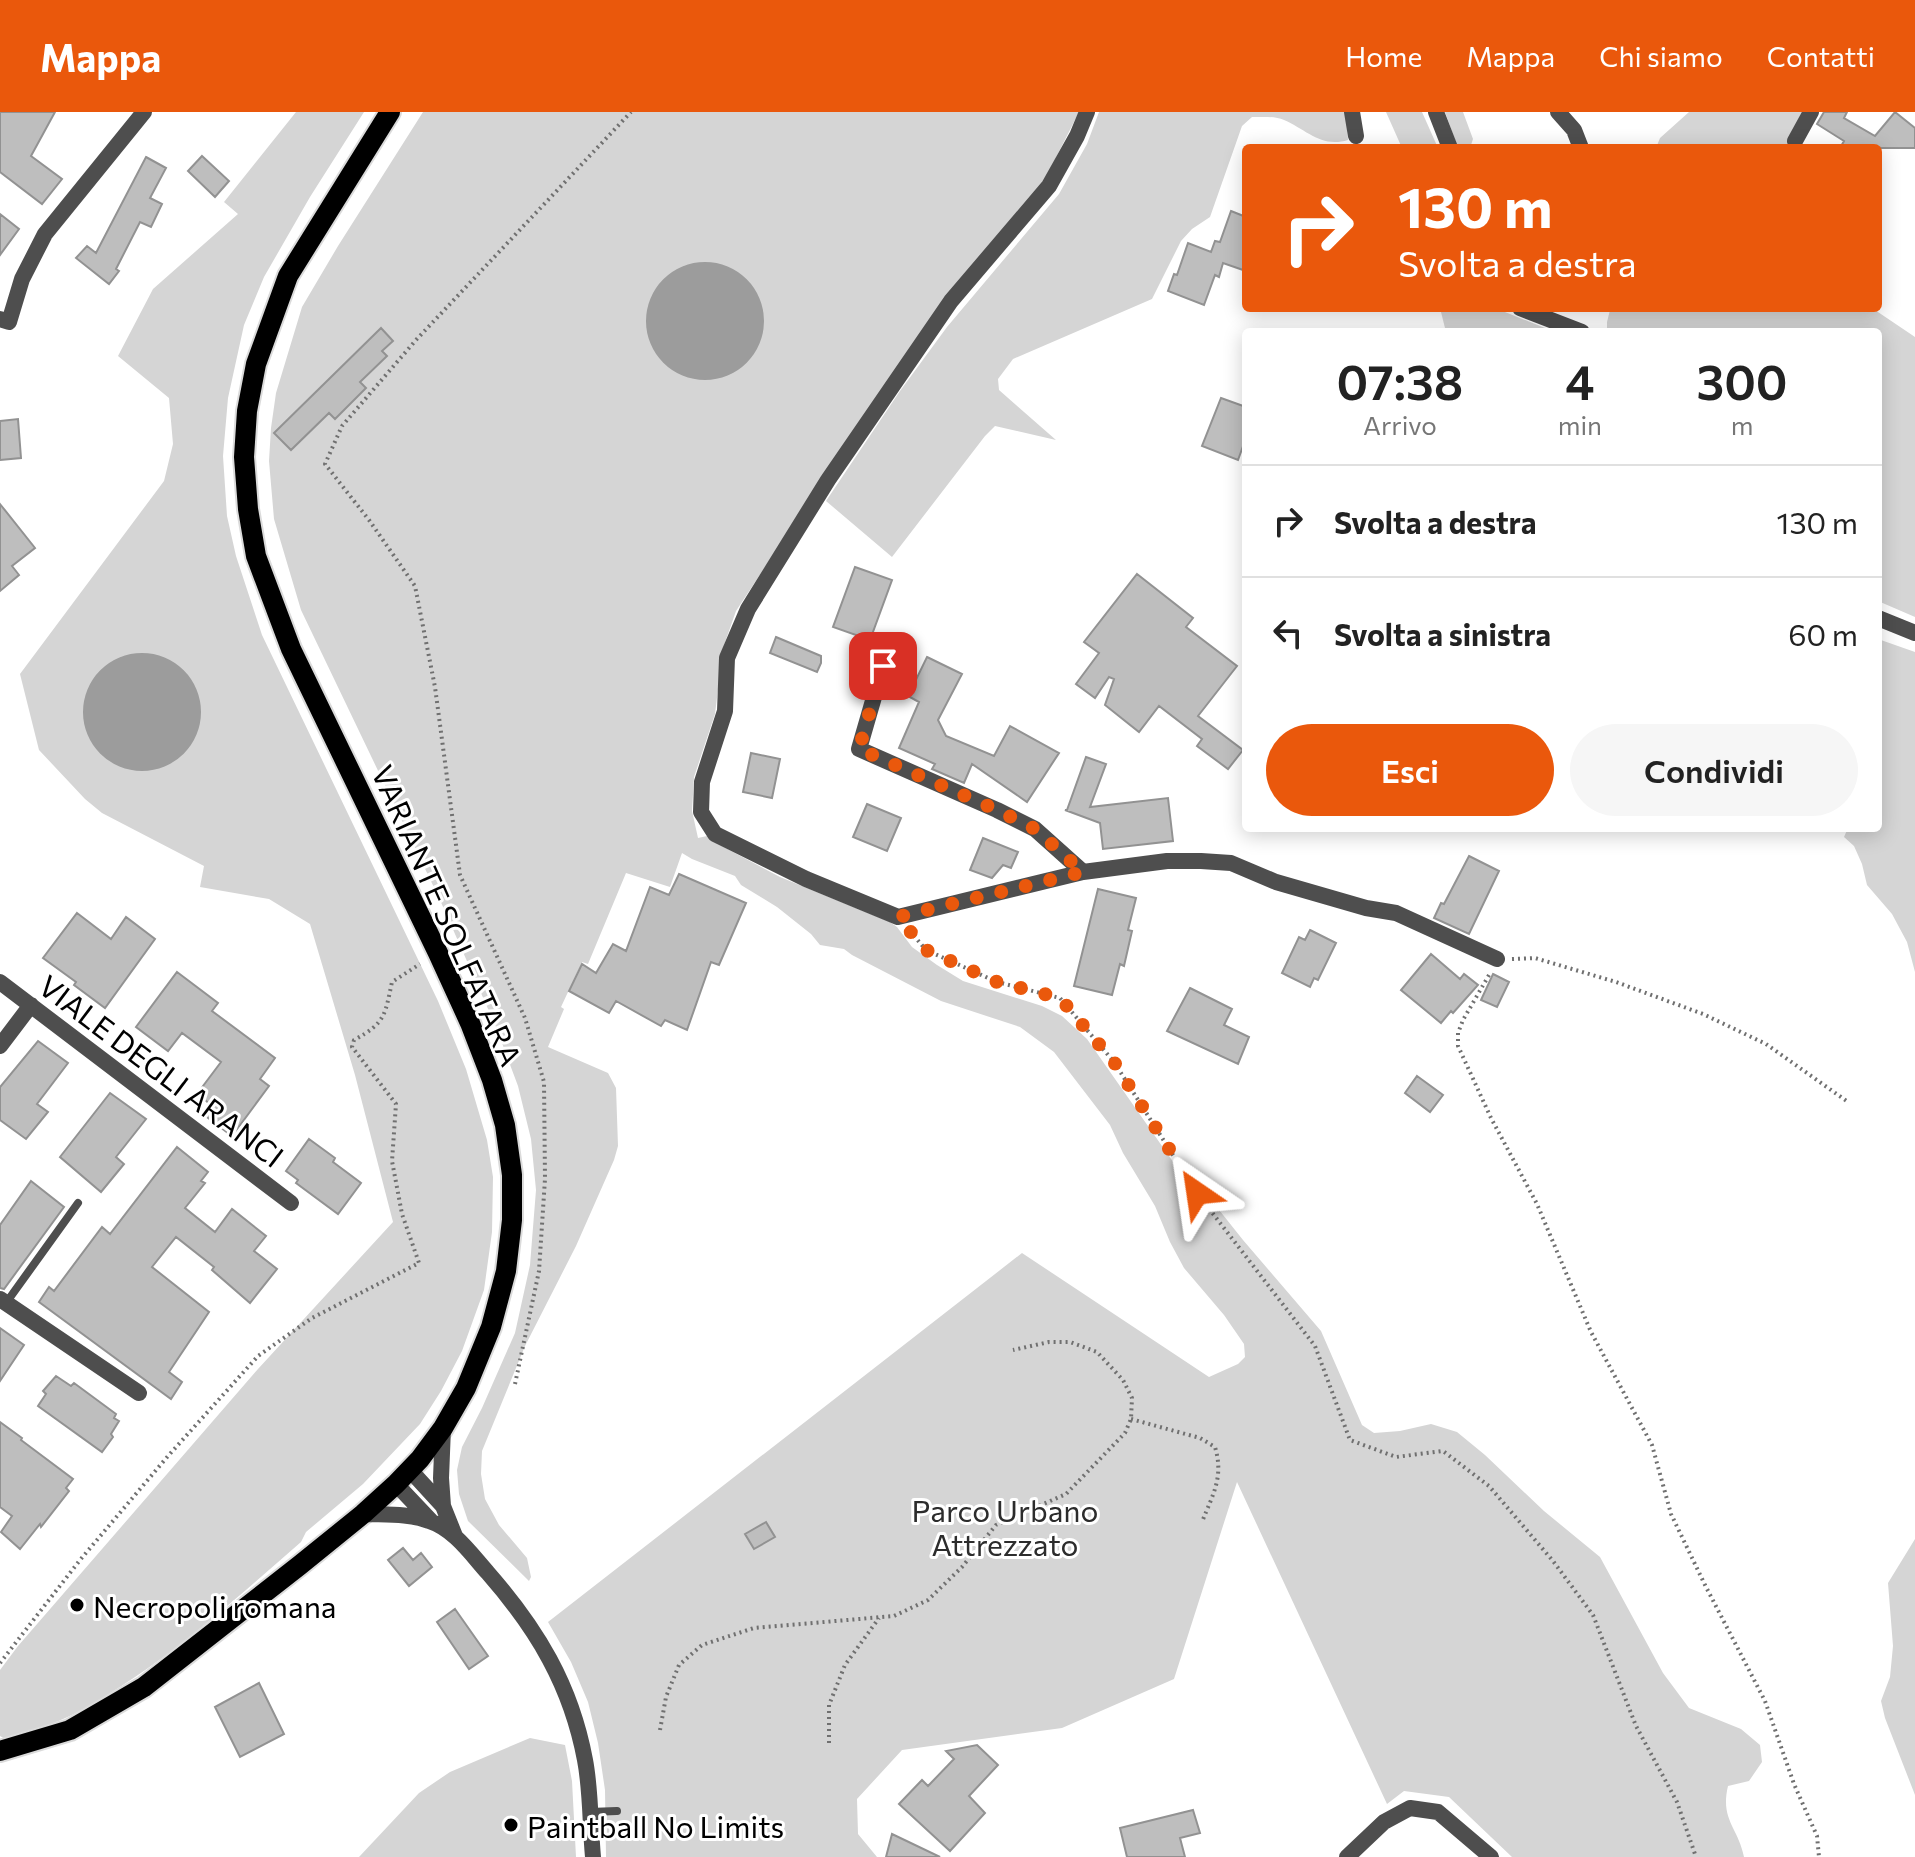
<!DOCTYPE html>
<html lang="it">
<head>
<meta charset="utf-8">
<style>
  body { margin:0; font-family:Commissioner,sans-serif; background:#f6f6f6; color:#222; height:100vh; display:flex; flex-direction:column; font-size:30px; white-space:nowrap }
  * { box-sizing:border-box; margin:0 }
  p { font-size:26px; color:#767676 }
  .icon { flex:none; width:44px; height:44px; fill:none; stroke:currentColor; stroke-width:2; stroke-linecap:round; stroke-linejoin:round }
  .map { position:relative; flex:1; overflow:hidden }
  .details { position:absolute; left:1242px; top:216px; width:640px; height:504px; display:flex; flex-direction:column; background:#fff; border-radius:8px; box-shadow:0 4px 20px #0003 }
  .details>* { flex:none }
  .top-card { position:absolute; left:1242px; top:32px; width:640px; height:168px; border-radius:8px; box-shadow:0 4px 20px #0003; background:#ea580c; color:#fff; overflow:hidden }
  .pin { position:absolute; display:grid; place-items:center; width:68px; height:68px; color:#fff; margin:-34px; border-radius:16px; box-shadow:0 4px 12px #0006 }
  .me { position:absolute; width:88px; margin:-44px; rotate:328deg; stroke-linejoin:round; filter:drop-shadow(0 0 6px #0008) }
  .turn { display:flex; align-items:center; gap:28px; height:168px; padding:0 24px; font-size:36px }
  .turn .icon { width:104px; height:104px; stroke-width:2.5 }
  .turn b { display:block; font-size:56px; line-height:68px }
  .eta { display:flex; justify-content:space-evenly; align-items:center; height:136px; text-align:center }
  .eta b { font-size:48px; font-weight:600; line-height:56px }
  .action { display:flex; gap:16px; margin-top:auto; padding:16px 24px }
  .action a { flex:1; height:92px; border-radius:48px; background:#ea580c; color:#fff; font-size:32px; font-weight:600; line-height:92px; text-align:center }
  .action a+a { background:#f6f6f6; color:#222 }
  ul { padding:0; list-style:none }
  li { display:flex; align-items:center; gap:24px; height:112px; padding:0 24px; border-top:2px solid #e0e0e0 }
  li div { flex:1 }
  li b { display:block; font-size:30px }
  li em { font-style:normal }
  header { display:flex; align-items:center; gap:48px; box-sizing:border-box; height:112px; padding:0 40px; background:#ea580c; color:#fff }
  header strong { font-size:38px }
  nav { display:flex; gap:44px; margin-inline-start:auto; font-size:28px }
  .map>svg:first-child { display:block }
  .green { fill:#d5d5d5 }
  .water { fill:#9c9c9c }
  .building { fill:#bebebe; stroke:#929292; stroke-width:2 }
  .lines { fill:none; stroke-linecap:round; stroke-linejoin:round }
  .primary-casing { stroke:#dbdbdb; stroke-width:24 }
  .path { stroke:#707070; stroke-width:4; stroke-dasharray:2 4; stroke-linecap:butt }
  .lane { stroke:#4e4e4e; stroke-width:8 }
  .street { stroke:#4e4e4e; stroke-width:16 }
  .primary { stroke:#000; stroke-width:20 }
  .route { stroke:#ea580c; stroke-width:14; stroke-dasharray:0 25.2 }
  .poi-dot { fill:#000; stroke:#fff; stroke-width:3 }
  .labels { text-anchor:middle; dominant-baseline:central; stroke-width:6; stroke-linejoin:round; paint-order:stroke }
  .street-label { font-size:30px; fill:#000; stroke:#fff }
  .park-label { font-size:30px; fill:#2c2c2c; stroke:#fff }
  .poi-label { font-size:30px; fill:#000; stroke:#fff; text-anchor:start }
</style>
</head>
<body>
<header>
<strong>Mappa</strong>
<nav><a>Home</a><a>Mappa</a><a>Chi siamo</a><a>Contatti</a></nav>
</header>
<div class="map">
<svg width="1915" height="1745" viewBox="0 0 1915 1745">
  <rect width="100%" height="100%" fill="#fff"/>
  <path class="green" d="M 296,0 L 364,0 L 310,85 L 264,165 L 244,213 L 228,286 L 223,344 L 227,404 L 236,444 L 262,523 L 438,889 L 466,957 L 487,1028 L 493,1065 L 492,1120 L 484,1178 L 462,1239 L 441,1279 L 420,1312 L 363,1372 L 306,1420 L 301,1430 C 230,1492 159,1557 76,1601 C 54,1612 29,1620 7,1628 L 0,1624 L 0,1558 L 18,1534 L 258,1257 L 393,1110 L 355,963 L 310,812 L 269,787 L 200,775 L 204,754 L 102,701 L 85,687 L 39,638 L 20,562 L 164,369 L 173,332 L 169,286 L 118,244 L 153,177 L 238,102 L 224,90 Z
    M 423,0 L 1079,0 L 1044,69 L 848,329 L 736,499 L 723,536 L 715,602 L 694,665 L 692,699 L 698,726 L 707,724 L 718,732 L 780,765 L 890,810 L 897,815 L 912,835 L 937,853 L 963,869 L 1042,894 L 1062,904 L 1087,927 L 1176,1054 L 1185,1052 L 1204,1079 L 1243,1128 L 1321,1219 L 1362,1313 L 1374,1321 L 1400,1319 L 1431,1312 L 1457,1320 L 1485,1343 L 1544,1399 L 1600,1445 L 1663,1561 L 1689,1596 L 1741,1617 L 1760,1633 L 1762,1650 L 1749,1669 L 1728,1674 C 1720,1708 1738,1715 1744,1745 L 1512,1745 L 1449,1685 L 1404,1679 L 1387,1692 L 1237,1370 L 1174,1567 L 1062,1616 L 902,1638 L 857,1687 L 858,1722 L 877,1745 L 606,1745 L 605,1678 L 598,1631 L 588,1590 L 571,1550 L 548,1510 L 1022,1141 L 1209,1265 L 1238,1252 L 1245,1245 L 1244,1232 L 1224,1203 L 1184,1156 L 1170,1130 L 1155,1094 L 1123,1041 L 1110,1013 L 1054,940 L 1020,915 L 941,889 L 852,843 L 844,837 L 820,833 L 811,822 L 777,795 L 741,773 L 735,764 L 692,747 L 682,741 L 670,775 L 626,761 L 588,852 L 582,850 L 561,895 L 564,897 L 548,935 L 608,961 L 616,976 L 618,1034 L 614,1048 L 576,1134 L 525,1234 L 482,1339 L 481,1362 L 485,1387 L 499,1413 L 527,1446 L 531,1465 L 529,1469 L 468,1409 L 459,1382 L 457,1358 L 462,1335 L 482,1296 L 515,1221 L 530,1153 L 536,1078 L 531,1027 L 518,974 L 496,915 L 440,788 L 301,498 L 274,407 L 269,349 L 271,316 L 276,281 L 302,195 L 338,134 Z
    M 1099,0 L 1346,0 L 1348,28 C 1321,36 1307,18 1284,8 C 1275,4 1262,5 1252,5 L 1242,14 L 1210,105 L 1192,117 L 1181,129 L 1152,187 L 1013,247 L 998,267 L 999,278 L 1056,328 L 995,314 L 985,324 L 892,445 L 826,389 L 900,279 L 947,215 L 1059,82 L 1087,32 Z
    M 1386,0 L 1422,0 L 1438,36 L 1402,36 Z
    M 1445,0 L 1463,0 L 1473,27 L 1470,36 L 1458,36 Z
    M 1689,0 L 1808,0 L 1788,36 L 1656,36 L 1660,26 Z
    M 1440,196 L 1495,196 L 1555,220 L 1449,220 L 1445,216 Z
    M 1618,196 L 1872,196 L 1915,225 L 1915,505 L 1878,489 L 1878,220 L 1607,220 L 1607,210 L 1610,198 Z
    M 1878,527 L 1915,540 L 1915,860 L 1907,830 L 1892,802 L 1867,773 L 1862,752 L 1854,734 L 1844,725 L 1848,716 L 1878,716 Z
    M 1915,1427 L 1915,1683 L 1885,1606 L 1881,1589 L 1890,1565 L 1893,1534 L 1888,1471 Z
    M 530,1626 L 565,1633 L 572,1669 L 576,1745 L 359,1745 L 419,1681 L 450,1660 Z"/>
  <path class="water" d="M646 209a59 59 0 1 1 118 0a59 59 0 1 1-118 0Z
    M83 600a59 59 0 1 1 118 0a59 59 0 1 1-118 0Z"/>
  <path class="building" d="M 0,0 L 55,0 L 31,44 L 62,67 L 42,92 L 0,60 Z
    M 1824,0 L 1847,0 L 1844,6 L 1875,24 L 1895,0 L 1915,16 L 1915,36 L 1840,36 L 1844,29 L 1817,12 Z
    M 202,44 L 229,69 L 215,85 L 188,59 Z
    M 146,45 L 166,56 L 150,86 L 162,92 L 151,115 L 140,110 L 116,157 L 119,159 L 109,172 L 76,146 L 87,134 L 96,141 Z
    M 1231,99 L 1246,105 L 1246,159 L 1223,151 L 1219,165 L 1215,163 L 1204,193 L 1168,179 L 1174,162 L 1177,163 L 1188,131 L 1211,140 L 1215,129 L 1220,130 Z
    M 0,102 L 19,117 L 0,143 Z
    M 381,216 L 393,229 L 382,239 L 387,244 L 360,270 L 366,276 L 335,307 L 329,301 L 291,338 L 274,321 Z
    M 1221,286 L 1246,295 L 1246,326 L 1238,348 L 1202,334 Z
    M 18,307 L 21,346 L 0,348 L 0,309 Z
    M 0,392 L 35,436 L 12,454 L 19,463 L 0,479 Z
    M 855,455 L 892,468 L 870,528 L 833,515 Z
    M 1137,462 L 1193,506 L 1186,515 L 1237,554 L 1198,604 L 1243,638 L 1228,657 L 1197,634 L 1202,627 L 1159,594 L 1139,620 L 1105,593 L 1114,567 L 1109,565 L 1095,586 L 1076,572 L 1099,541 L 1084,530 Z
    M 776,525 L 821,544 L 821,551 L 817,560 L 770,541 Z
    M 927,545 L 962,562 L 938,608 L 946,624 L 994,644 L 1010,614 L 1059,641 L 1027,690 L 972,652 L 964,671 L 932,657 L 935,652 L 899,636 L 919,590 L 908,584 Z
    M 751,641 L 780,647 L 772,686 L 743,680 Z
    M 1086,645 L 1106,652 L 1090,695 L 1168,686 L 1173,729 L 1103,737 L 1100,711 L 1065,698 L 1067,698 Z
    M 867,692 L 901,706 L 887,739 L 853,725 Z
    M 983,726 L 1018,740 L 1011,756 L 1003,753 L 992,766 L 970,758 Z
    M 1469,744 L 1499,759 L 1469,822 L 1434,806 L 1441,791 L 1444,792 Z
    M 679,762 L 746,791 L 719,853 L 711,850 L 687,918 L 665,908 L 661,914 L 616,889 L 609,901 L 569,879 L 582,852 L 596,861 L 613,832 L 626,839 L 650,775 L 669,783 Z
    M 1098,777 L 1136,786 L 1128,818 L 1132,819 L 1124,854 L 1120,852 L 1112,883 L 1074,874 Z
    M 77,801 L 111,827 L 126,805 L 155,827 L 105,896 L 74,873 L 76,870 L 43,846 Z
    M 1310,818 L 1336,831 L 1318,868 L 1314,866 L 1310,875 L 1282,861 L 1299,825 L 1305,828 Z
    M 1431,842 L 1460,867 L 1464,862 L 1478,873 L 1453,901 L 1451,899 L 1441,911 L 1401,878 Z
    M 177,860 L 218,891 L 212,899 L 275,946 L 260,967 L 269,974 L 232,1024 L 203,1002 L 210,992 L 197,982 L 221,950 L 182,921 L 168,939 L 136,915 Z
    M 1493,862 L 1509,870 L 1497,895 L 1481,888 Z
    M 1190,876 L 1232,897 L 1224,913 L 1249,925 L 1238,952 L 1167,919 Z
    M 38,929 L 68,951 L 37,992 L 48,1000 L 26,1027 L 0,1008 L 0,975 Z
    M 1417,964 L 1443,983 L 1430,1000 L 1405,981 Z
    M 110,981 L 146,1007 L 116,1045 L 124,1052 L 101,1080 L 60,1045 Z
    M 309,1027 L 335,1046 L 333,1050 L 361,1071 L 338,1102 L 296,1071 L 298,1068 L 286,1059 Z
    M 177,1035 L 208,1060 L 201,1069 L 205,1071 L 185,1096 L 215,1120 L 232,1097 L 266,1124 L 254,1139 L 277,1157 L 250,1191 L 212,1158 L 214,1155 L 176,1125 L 152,1155 L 209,1200 L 169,1260 L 182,1270 L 171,1287 L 39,1190 L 49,1175 L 54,1179 L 102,1115 L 110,1122 Z
    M 31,1069 L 64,1095 L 4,1177 L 0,1176 L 0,1113 Z
    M 0,1216 L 24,1233 L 0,1269 Z
    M 56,1264 L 71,1274 L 74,1271 L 116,1302 L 114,1306 L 119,1309 L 111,1322 L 113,1325 L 102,1340 L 38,1294 L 46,1282 L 43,1279 Z
    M 0,1310 L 22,1326 L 21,1328 L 73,1367 L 66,1376 L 69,1379 L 41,1415 L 40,1412 L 20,1437 L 1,1420 L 12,1404 L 0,1395 Z
    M 766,1410 L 775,1425 L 754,1437 L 745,1422 Z
    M 403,1436 L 413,1448 L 421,1441 L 432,1455 L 409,1474 L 388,1448 Z
    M 455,1497 L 488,1544 L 469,1557 L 437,1510 Z
    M 259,1571 L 284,1622 L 240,1645 L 215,1595 Z
    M 977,1633 L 998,1653 L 969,1684 L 985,1701 L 950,1739 L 899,1692 L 922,1668 L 928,1674 L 954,1647 L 946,1639 Z
    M 1193,1698 L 1200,1721 L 1180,1726 L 1185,1745 L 1127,1745 L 1120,1716 Z
    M 892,1722 L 940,1745 L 886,1745 Z"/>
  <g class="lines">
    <defs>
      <path id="primary" d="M 0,1639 L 70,1618 L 144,1575 L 300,1453 L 363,1402 L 396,1372 L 420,1347 L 443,1316 L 466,1276 L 491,1215 L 506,1159 L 512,1108 L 512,1063 L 505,1013 L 492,968 L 470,911 L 438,841 L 291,537 L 256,444 L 248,397 L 244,345 L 247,299 L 256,252 L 288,164 L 390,0"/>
    </defs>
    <use href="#primary" class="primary-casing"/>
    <path class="path" d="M 910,819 L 926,838 L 997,870 L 1060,886 L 1114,950 L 1197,1081 L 1315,1234 L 1350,1328 L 1396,1345 L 1443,1339 L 1489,1374 L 1553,1449 L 1593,1503 L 1636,1614 L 1677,1690 L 1696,1745
      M 1512,847 L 1535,846 L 1616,870 L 1703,902 L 1766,932 L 1848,990
      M 1489,863 L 1463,908 L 1458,921 L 1458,934 L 1491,1006 L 1537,1092 L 1591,1220 L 1652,1333 L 1671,1402 L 1705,1473 L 1765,1589 L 1794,1672 L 1817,1724 L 1819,1745
      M 515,1272 L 539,1159 L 545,1067 L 544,970 L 525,906 L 460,763 L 435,575 L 415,474 L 369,408 L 325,352 L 342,314 L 416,228 L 631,0
      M 1131,1307 L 1200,1326 L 1215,1335 C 1224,1365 1213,1382 1202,1410
      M 0,1551 L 80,1448 L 168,1344 L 258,1244 L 312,1206 L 419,1151 L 402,1102 L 392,1049 L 396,992 L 352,935 L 354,928 C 386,911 385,902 392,870 L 420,852
      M 660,1618 L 666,1585 L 679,1553 L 702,1533 L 754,1516 L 894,1504 L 928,1488 L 962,1455 L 996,1413 L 1066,1382 L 1125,1321 L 1131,1307 L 1132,1286 L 1123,1268 L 1097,1240 L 1070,1230 L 1049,1230 L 1013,1238
      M 829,1631 L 829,1593 L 845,1553 L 879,1506"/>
    <path class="lane" d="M 6,1191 L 78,1091
      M 590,1700 L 617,1699"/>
    <path class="street" d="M 1087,0 L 1077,24 L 1049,74 L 951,189 L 828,368 L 748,497 L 727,546 L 725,599 L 702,670 L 701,700 L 715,722 L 806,767 L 898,805 L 1083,760 L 1167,749 L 1201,749 L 1231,751 L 1276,770 L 1366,796 L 1396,801 L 1497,847
      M 1352,0 L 1356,24
      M 1436,0 L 1450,36
      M 1558,0 L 1574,18 L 1581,36
      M 1795,29 L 1811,0
      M 1520,196 L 1582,220
      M 0,207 L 9,210 L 22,167 L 45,122 L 144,0
      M 1878,506 L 1915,521
      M 883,554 L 859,637 L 997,698 L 1035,717 L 1083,760
      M 0,870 L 291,1091
      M 0,934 L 31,893
      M 0,1187 L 139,1281
      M 443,1316 L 441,1366 L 443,1394 L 455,1424
      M 410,1358 L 443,1394
      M 396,1372 L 431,1409
      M 363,1402 C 385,1403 408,1401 429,1409 C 454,1417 471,1442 488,1461 C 537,1517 571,1573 585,1648 C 591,1679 590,1713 593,1745
      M 1347,1745 L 1384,1710 L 1410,1696 L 1438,1700 L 1491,1745"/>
    <use href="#primary" class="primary"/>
  </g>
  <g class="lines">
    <path class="route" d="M 883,554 L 859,637 L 997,698 L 1035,717 L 1083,760 L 898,805 L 926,838 L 997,870 L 1060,886 L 1114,950 L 1197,1081"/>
  </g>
  <g class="poi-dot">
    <circle cx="77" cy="1493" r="8"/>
    <circle cx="511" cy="1713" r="8"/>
  </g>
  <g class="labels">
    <g class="street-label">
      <text transform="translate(448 803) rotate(66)">VARIANTE SOLFATARA</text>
      <text transform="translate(162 958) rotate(37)">VIALE DEGLI ARANCI</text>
    </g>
    <g class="park-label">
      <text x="1005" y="1397">Parco Urbano<tspan x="1005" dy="34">Attrezzato</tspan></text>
    </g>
    <g class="poi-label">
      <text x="93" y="1493">Necropoli romana</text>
      <text x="527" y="1713">Paintball No Limits</text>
    </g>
  </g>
</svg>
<div class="pin" style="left:883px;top:554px;background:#d93025"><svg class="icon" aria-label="arrive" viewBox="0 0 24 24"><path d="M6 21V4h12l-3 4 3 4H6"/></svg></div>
<svg class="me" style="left:1197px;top:1081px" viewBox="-20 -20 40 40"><path d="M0-17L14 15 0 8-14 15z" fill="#ea580c" stroke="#fff" stroke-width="4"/></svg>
<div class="top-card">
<div class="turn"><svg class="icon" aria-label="right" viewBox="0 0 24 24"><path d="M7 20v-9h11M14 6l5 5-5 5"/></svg><div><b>130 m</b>Svolta a destra</div></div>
</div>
<section class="details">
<div class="eta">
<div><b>07:38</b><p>Arrivo</p></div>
<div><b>4</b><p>min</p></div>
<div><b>300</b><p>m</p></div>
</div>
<ul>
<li><svg class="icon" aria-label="right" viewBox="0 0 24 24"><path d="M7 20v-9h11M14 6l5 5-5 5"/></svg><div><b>Svolta a destra</b></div><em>130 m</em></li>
<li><svg class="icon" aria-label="left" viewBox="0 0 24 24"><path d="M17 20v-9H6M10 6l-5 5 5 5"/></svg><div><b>Svolta a sinistra</b></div><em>60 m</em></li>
</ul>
<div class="action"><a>Esci</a><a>Condividi</a></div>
</section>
</div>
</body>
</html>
